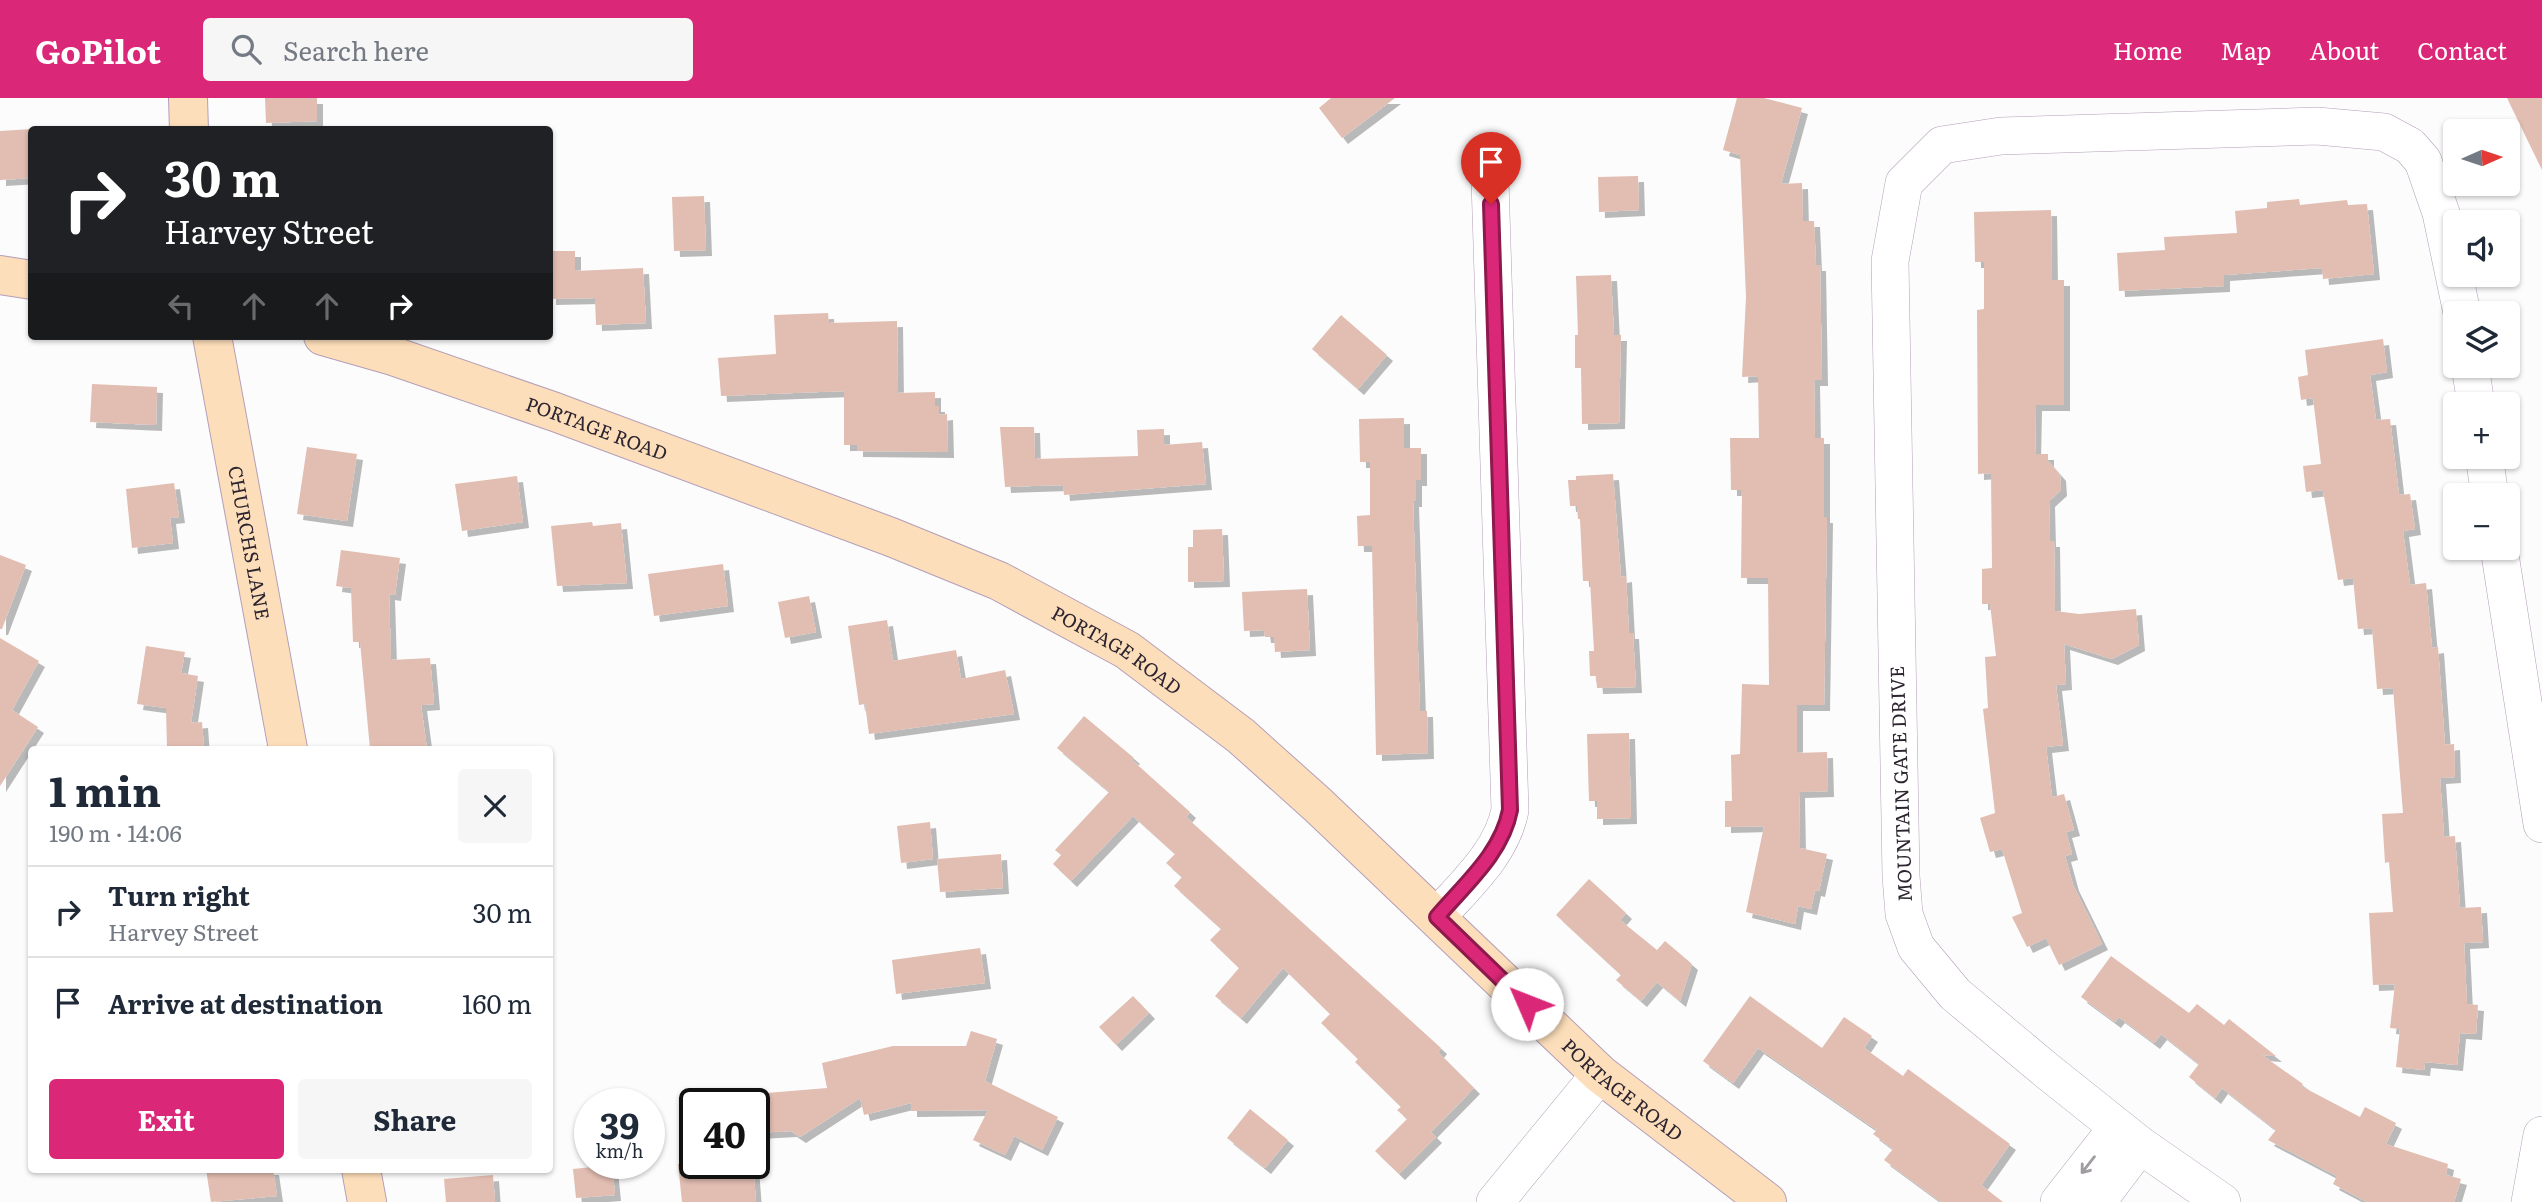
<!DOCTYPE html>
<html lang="en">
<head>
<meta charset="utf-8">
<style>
  body { margin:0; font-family:Literata,serif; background:#f6f6f7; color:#1f2937; height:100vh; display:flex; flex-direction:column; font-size:26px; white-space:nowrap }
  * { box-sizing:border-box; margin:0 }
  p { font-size:23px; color:#747a83 }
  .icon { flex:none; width:38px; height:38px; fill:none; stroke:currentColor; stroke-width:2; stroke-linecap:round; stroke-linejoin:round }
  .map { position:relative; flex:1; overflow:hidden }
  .side { position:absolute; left:28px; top:648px; width:525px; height:427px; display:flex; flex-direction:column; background:#fff; border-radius:7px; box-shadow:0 2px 5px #0004 }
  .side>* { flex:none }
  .banner { position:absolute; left:28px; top:28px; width:525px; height:214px; border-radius:7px; box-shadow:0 2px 5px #0004; background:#202124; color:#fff; overflow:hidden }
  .needle { width:46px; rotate:87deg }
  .buttons { position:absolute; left:2443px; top:21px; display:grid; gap:14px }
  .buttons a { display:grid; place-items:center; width:77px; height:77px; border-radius:7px; background:#fff; box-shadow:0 2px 5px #0004; font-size:35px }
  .speed { position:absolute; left:574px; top:990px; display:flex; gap:14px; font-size:35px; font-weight:700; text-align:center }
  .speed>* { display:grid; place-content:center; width:91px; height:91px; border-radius:50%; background:#fff; box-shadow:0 2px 5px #0004; line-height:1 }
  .speed small { font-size:18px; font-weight:400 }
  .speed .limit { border:4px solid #111; border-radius:10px; background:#fff; color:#111 }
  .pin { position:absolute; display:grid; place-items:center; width:60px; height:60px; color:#fff; margin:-72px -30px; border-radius:50% 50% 50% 0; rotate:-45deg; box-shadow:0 0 7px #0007 }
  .pin .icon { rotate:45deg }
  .me { position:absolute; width:77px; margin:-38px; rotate:314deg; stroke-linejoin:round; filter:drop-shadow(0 0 5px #0008) }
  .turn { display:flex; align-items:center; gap:24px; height:147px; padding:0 21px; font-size:32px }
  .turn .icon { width:91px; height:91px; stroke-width:2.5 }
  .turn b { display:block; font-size:49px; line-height:60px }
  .lanes { display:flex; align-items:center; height:66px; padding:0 21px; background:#0003; justify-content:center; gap:35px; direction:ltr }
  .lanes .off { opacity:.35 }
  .round { display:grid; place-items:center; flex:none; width:74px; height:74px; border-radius:7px; background:#f6f6f7 }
  .head { display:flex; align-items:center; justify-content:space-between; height:119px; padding:0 21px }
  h1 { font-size:42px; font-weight:700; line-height:52px }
  .cta { display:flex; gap:14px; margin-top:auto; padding:14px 21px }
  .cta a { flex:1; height:80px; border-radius:7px; background:#db2777; color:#fff; font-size:28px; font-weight:700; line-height:80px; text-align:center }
  .cta a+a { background:#f6f6f7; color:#1f2937 }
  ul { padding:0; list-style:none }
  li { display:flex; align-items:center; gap:21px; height:91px; padding:0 21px; border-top:2px solid #e0e1e3 }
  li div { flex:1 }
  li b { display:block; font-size:26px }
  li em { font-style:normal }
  header { display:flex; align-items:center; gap:42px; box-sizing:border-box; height:98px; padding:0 35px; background:#db2777; color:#fff }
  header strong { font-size:33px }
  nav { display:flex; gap:38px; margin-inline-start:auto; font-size:24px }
  .search { width:490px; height:63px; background:#f6f6f7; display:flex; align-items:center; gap:18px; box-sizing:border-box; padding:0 24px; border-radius:7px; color:#747a83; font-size:26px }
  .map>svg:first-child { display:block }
  .building { fill:#e2bdb1; filter:url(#shadow) }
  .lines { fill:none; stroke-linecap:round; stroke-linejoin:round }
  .street-casing { stroke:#b39eb9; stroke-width:38 }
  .secondary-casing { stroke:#b39eb9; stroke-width:40 }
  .street { stroke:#fff; stroke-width:37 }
  .secondary { stroke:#fddeba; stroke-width:38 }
  .oneway { stroke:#a09ca1 }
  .route-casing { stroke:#8e194d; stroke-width:18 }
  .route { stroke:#db2777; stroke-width:12 }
  .labels { text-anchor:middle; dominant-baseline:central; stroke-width:5; stroke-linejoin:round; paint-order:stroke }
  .street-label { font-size:19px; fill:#2c242f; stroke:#fff }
</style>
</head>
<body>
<header>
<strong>GoPilot</strong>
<div class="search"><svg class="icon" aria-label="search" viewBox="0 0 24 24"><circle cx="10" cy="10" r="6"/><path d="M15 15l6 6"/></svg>Search here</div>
<nav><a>Home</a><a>Map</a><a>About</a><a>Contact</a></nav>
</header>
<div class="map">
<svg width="2542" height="1104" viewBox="0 0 2542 1104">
  <defs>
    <filter id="shadow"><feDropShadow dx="6" dy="6" stdDeviation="0" flood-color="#0004"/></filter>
  </defs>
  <rect width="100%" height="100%" fill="#fcfcfc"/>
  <path class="building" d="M 265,0 L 317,0 L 317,23 L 266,25 Z
    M 1331,0 L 1395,0 L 1342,40 L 1319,10 Z
    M 1737,0 L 1764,0 L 1802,10 L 1781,86 L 1802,85 L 1803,123 L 1814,123 L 1816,167 L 1820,167 L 1822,282 L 1814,282 L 1815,340 L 1824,340 L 1824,419 L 1827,419 L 1824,607 L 1797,607 L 1797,655 L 1827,654 L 1828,693 L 1799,694 L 1800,750 L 1827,756 L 1819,793 L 1815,792 L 1811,811 L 1798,808 L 1795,826 L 1746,814 L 1764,728 L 1725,729 L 1725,703 L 1732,703 L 1731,657 L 1740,656 L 1742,586 L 1769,587 L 1768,480 L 1741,480 L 1742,392 L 1731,392 L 1730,340 L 1759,340 L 1758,278 L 1742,279 L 1746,199 L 1740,57 L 1723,52 Z
    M 2507,0 L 2542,0 L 2542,72 Z
    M 32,31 L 32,80 L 0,82 L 0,33 Z
    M 1638,78 L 1639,112 L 1599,114 L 1598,79 Z
    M 704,98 L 706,152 L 674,153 L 672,99 Z
    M 2299,101 L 2300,107 L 2347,102 L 2348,107 L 2367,106 L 2374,176 L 2323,181 L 2322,170 L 2224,177 L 2224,188 L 2119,193 L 2117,155 L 2165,152 L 2164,139 L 2237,135 L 2235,113 L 2267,110 L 2267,104 Z
    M 2051,112 L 2052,182 L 2064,182 L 2064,307 L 2036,307 L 2035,356 L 2048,356 L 2048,363 L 2060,377 L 2061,392 L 2049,403 L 2050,443 L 2054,443 L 2055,513 L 2079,516 L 2136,511 L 2139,547 L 2112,561 L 2064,546 L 2066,586 L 2056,587 L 2063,647 L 2046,649 L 2052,699 L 2064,696 L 2074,732 L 2066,734 L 2072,756 L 2065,758 L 2073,787 L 2102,846 L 2059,867 L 2046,840 L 2027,849 L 2012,819 L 2022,815 L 2002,751 L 1990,754 L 1980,720 L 1995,715 L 1983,611 L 1988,610 L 1985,559 L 1996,558 L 1990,506 L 1982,506 L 1982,471 L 1992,470 L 1991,375 L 1978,376 L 1977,212 L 1984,211 L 1984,164 L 1975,164 L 1974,114 Z
    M 550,153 L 575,153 L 575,173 L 643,170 L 646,225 L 596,227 L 595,200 L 550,201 Z
    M 1611,177 L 1614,237 L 1621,237 L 1619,325 L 1582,326 L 1581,270 L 1575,270 L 1575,237 L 1578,237 L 1576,178 Z
    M 828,215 L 829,225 L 897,223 L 898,295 L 935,294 L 935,308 L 939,308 L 939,317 L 947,316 L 948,354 L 857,353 L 857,347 L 844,347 L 844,293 L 721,298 L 718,260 L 776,256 L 774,217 Z
    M 1341,217 L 1387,257 L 1358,291 L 1312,251 Z
    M 2383,241 L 2387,274 L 2370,277 L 2376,322 L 2390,321 L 2399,397 L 2410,396 L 2415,431 L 2403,433 L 2410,487 L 2426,485 L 2432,550 L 2438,549 L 2445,647 L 2454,646 L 2455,679 L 2440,680 L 2444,739 L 2455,738 L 2460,810 L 2481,809 L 2483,844 L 2464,845 L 2467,906 L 2478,907 L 2476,936 L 2460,935 L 2457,967 L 2425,964 L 2424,972 L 2396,969 L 2400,931 L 2390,930 L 2395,886 L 2373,887 L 2369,815 L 2393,814 L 2389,764 L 2385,765 L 2382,716 L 2403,715 L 2393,590 L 2377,591 L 2372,530 L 2358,531 L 2353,480 L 2338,482 L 2323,392 L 2306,394 L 2303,368 L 2321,366 L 2313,300 L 2301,302 L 2298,279 L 2308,277 L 2305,252 Z
    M 92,286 L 157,289 L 156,327 L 90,324 Z
    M 1404,320 L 1404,350 L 1421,350 L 1421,382 L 1416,382 L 1416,403 L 1413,403 L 1420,613 L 1427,613 L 1428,655 L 1376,657 L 1372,448 L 1358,448 L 1357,418 L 1370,417 L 1370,364 L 1360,364 L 1359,321 Z
    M 1000,329 L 1034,329 L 1035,361 L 1138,358 L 1137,332 L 1164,331 L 1164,347 L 1202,344 L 1206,386 L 1064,397 L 1063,387 L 1005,389 Z
    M 307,349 L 357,356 L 347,423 L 297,416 Z
    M 1613,376 L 1621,479 L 1626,478 L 1629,535 L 1633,535 L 1636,589 L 1597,590 L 1596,578 L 1590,578 L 1589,553 L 1594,553 L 1590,483 L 1583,483 L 1580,421 L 1578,421 L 1577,408 L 1570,408 L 1568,382 L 1576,382 L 1576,378 Z
    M 517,378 L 523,424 L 462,433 L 455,386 Z
    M 174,385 L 179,419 L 170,420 L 173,445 L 132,450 L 126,391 Z
    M 592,424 L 593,428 L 621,425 L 627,485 L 557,488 L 551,428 Z
    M 1222,431 L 1224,483 L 1188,484 L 1188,449 L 1193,449 L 1193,432 Z
    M 341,452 L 400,460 L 395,497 L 389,496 L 391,562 L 430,560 L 434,606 L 421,607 L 427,651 L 370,651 L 360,544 L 353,544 L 351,490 L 336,488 Z
    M 0,457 L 26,467 L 2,531 L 0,531 Z
    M 723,466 L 728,508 L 654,518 L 648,476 Z
    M 1307,491 L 1310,552 L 1275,554 L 1274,539 L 1265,539 L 1264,532 L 1244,533 L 1242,494 Z
    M 809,498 L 816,534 L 785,540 L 778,504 Z
    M 887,522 L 893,563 L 956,552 L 961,581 L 1005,572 L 1014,616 L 869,636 L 865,606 L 859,607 L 848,528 Z
    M 0,540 L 39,563 L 12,612 L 38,629 L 0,688 Z
    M 146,548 L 185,554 L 181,575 L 198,578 L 191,625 L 202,624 L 204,651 L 167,651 L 166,610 L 137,606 Z
    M 1084,618 L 1134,660 L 1132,662 L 1190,714 L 1186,719 L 1441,950 L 1438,954 L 1474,990 L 1431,1034 L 1436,1039 L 1399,1076 L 1375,1053 L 1407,1021 L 1397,1012 L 1401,1009 L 1355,964 L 1358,961 L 1321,925 L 1330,916 L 1283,870 L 1241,920 L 1215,898 L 1239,870 L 1210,842 L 1221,831 L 1174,788 L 1182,779 L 1166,765 L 1175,756 L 1133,718 L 1071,783 L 1053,766 L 1061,757 L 1055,752 L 1109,694 L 1057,650 Z
    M 1629,635 L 1631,720 L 1597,721 L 1597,703 L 1589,703 L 1587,636 Z
    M 930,724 L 933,761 L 901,765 L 897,728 Z
    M 1001,756 L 1003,790 L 940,794 L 937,761 Z
    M 1589,781 L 1626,815 L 1620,822 L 1657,852 L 1665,843 L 1692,866 L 1680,903 L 1657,884 L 1641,903 L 1616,882 L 1621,877 L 1556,817 Z
    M 980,850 L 985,885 L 896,896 L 892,862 Z
    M 2111,858 L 2189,915 L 2197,906 L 2224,927 L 2229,921 L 2276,958 L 2262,957 L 2303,986 L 2301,988 L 2360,1019 L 2365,1009 L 2396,1025 L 2386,1046 L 2448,1066 L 2446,1077 L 2461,1081 L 2454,1104 L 2367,1104 L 2333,1086 L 2337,1078 L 2268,1042 L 2276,1032 L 2222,990 L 2215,1000 L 2189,979 L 2199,966 L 2161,936 L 2154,945 L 2119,919 L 2115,924 L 2081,899 Z
    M 1133,898 L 1149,915 L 1116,947 L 1099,929 Z
    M 1750,898 L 1822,950 L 1844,919 L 1872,938 L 1864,950 L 1903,978 L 1908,971 L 2010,1046 L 1981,1087 L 2003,1104 L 1941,1104 L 1884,1062 L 1893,1051 L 1873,1036 L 1877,1032 L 1758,950 L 1733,985 L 1703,963 Z
    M 971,933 L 997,941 L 985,983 L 1058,1019 L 1042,1052 L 1014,1038 L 1005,1057 L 973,1042 L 988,1012 L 911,1013 L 911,1005 L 864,1017 L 860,1000 L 800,1039 L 791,1033 L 754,1035 L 754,996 L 827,990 L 822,965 L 893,948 L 966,948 Z
    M 1250,1011 L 1288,1042 L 1265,1070 L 1227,1040 Z
    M 678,1066 L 753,1066 L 756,1104 L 682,1104 Z
    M 612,1067 L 615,1097 L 576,1100 L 573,1071 Z
    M 206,1071 L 273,1071 L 277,1098 L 211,1104 Z
    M 493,1077 L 495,1104 L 446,1104 L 444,1081 Z"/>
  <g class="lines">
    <defs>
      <path id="street" d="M 2470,268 L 2476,306
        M 2484,359 L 2490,397
        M 2499,450 L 2542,726
        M 1437,819 C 1465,787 1502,755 1510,712 L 1490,83
        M 1495,1104 L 1600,976
        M 2059,1104 L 2117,1030
        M 2097,1104 L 2140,1047
        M 2222,1104 L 2140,1047 L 2046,972 L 1955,896 L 1916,849 L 1904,816 L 1901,778 L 1890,163 L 1904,85 L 1942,47 L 2001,38 L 2317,28 L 2384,34 L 2410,48 L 2423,63 L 2441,115 L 2462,215
        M 2530,1104 L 2542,1037"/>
      <g id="secondary">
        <path d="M 188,0 L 189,32"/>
        <path d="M 0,177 L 32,182"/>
        <path id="s1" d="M 212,238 L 288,651"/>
        <path id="s2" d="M 323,238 L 393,258 L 555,314 L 891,439 L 999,483 L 1127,552 L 1241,638 L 1318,707 L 1600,976 L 1767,1104"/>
        <path d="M 361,1071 L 367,1104"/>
      </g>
    </defs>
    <use href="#street" class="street-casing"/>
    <use href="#secondary" class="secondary-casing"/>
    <use href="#street" class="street"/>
    <use href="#secondary" class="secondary"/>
  </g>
  <defs><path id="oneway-shaft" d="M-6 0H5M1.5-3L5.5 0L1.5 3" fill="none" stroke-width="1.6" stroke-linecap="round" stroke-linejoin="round" transform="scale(1.75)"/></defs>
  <use class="oneway" href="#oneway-shaft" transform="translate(2088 1067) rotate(128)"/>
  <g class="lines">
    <defs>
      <path id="route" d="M 1491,106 L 1510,712 C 1502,755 1465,786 1437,819 L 1527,906"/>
    </defs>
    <use href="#route" class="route-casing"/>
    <use href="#route" class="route"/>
  </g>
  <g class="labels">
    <g class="street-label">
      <text stroke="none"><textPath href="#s2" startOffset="289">PORTAGE ROAD</textPath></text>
      <text stroke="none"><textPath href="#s1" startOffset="210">CHURCHS LANE</textPath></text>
      <text stroke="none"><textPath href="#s2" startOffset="856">PORTAGE ROAD</textPath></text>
      <text transform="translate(1900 686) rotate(-92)">MOUNTAIN GATE DRIVE</text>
      <text stroke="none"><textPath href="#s2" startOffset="1528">PORTAGE ROAD</textPath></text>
    </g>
  </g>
</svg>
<div class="buttons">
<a><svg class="needle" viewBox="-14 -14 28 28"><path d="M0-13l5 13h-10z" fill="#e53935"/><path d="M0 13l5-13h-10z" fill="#747a83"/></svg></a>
<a><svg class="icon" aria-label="sound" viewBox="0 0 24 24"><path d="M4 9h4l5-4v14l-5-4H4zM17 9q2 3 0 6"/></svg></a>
<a><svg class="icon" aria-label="layers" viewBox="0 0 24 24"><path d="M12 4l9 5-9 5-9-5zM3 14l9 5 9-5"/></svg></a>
<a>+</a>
<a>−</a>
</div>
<div class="speed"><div>39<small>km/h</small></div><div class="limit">40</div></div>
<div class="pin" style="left:1491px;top:106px;background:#d93025"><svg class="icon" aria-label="arrive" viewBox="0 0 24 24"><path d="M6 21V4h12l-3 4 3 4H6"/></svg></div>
<svg class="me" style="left:1527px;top:906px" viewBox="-20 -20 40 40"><circle r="19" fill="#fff"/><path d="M0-13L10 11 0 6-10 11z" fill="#db2777"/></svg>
<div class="banner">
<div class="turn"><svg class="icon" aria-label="right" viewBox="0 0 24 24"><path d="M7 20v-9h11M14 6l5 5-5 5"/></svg><div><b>30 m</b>Harvey Street</div></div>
<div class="lanes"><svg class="icon off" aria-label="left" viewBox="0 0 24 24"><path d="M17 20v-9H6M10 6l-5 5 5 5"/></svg><svg class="icon off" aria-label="ahead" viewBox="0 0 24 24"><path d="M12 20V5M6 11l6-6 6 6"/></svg><svg class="icon off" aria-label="ahead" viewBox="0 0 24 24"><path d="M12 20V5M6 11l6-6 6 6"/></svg><svg class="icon" aria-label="right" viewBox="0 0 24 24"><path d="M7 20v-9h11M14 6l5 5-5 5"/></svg></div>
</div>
<section class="side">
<div class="head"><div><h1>1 min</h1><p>190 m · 14:06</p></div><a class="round"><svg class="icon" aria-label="close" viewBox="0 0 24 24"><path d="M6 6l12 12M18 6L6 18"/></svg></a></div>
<ul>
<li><svg class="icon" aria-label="right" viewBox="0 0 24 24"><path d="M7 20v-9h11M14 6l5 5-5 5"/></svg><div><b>Turn right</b><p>Harvey Street</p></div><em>30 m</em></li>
<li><svg class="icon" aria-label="arrive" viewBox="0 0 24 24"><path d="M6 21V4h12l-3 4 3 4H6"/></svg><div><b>Arrive at destination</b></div><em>160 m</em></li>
</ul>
<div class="cta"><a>Exit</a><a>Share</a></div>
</section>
</div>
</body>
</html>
